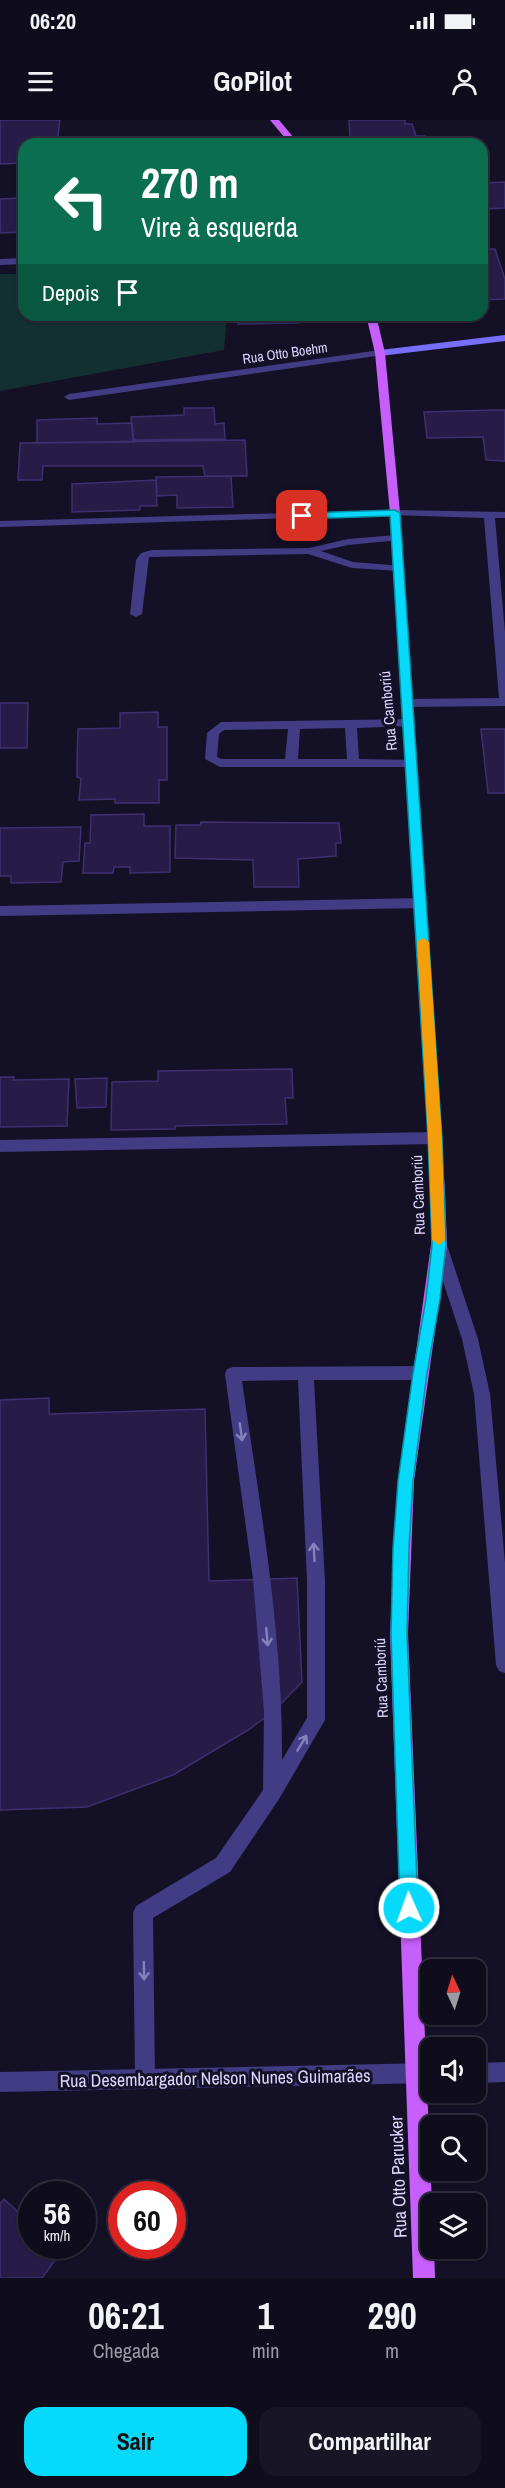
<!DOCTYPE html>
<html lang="pt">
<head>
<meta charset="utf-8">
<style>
  body { margin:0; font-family:"Archivo Narrow",sans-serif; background:#181525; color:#f1f3f6; height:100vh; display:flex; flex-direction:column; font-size:22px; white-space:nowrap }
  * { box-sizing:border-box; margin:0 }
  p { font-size:20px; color:#9b9ba3 }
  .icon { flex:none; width:33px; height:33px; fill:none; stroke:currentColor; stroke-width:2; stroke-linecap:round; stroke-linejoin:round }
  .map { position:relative; height:2158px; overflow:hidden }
  .details { display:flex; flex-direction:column; background:#0f0c1c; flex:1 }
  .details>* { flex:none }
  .hud { position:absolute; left:18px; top:18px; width:470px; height:183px; border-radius:18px; box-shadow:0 2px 4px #0004,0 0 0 2px #2f2c3b; background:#0b6e4f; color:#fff; overflow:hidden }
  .needle { width:39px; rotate:356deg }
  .fabs { position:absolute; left:420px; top:1839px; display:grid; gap:12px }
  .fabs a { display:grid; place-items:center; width:66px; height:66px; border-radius:12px; background:#0f0c1c; box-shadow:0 2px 4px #0004,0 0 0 2px #2f2c3b; font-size:30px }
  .speed { position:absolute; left:18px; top:2061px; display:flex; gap:12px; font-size:30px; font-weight:700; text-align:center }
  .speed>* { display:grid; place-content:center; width:78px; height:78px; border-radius:50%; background:#0f0c1c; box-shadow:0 2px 4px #0004,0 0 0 2px #2f2c3b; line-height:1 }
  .speed small { font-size:15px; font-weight:400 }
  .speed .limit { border:9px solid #d22; background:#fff; color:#111 }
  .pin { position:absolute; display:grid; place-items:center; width:51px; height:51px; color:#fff; margin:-26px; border-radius:12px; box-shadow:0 3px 9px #0006 }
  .me { position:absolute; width:66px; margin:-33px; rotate:358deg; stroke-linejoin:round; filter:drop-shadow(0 0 4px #0008) }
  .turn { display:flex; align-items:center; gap:21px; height:126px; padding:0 24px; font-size:27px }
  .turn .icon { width:78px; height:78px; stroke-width:2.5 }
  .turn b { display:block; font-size:42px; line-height:51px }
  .then { display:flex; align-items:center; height:57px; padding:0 24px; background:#0003; gap:12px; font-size:22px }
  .eta { display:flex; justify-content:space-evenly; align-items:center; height:102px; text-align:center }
  .eta b { font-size:36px; font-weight:700; line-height:42px }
  .cta { display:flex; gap:12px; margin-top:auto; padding:12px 24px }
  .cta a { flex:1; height:69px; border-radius:18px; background:#06d9fa; color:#111; font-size:24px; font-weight:700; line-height:69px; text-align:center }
  .cta a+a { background:#181525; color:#f1f3f6 }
  .status { display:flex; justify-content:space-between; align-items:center; height:42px; padding:0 30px; background:#0f0c1c; direction:ltr }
  .status svg { height:16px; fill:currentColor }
  header { display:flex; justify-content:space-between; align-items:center; height:78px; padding:0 24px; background:#0f0c1c; font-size:27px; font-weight:700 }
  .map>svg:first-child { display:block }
  .green { fill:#133030 }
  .building { fill:#261c47; stroke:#3e2f72; stroke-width:1.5 }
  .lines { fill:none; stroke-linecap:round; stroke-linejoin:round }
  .service { fill:#413c84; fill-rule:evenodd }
  .minor { fill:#413c84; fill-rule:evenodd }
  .secondary { fill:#776ffc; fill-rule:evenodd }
  .primary { fill:#c75ffc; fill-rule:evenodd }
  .oneway { stroke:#8781bb }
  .route { fill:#06d9fa; stroke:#048da2; stroke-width:1.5 }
  .slow { fill:#f59e0b }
  .labels { text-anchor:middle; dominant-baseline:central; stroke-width:6; stroke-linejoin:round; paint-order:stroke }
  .far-street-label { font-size:14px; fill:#dcd6fe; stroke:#141026 }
  .street-label { font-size:15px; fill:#dcd6fe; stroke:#141026 }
  .near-street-label { font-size:18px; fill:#dcd6fe; stroke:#141026 }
</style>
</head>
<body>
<div class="status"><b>06:20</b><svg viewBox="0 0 49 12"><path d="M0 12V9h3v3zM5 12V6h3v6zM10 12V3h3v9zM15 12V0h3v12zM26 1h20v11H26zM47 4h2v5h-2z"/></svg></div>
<header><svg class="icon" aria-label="menu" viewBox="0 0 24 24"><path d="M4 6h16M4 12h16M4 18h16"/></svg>GoPilot<svg class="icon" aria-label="person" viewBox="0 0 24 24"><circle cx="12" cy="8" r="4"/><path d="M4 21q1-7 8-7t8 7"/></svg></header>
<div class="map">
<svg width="505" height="2158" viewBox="0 0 505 2158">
  <rect width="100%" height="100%" fill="#141026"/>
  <path class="green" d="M 0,154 L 24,154 L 24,195 L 227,195 L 224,230 L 0,271 Z"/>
  <path class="building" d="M 0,0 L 60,0 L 57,24 L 24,24 L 24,43 L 0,44 Z
    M 349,0 L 405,0 L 405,4 L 412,4 L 416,16 L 425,16 L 427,24 L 382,24 L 381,18 L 350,18 Z
    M 505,62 L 505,88 L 482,89 L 482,63 Z
    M 24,78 L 24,110 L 21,110 L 21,112 L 0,113 L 0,79 Z
    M 482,129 L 495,129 L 505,159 L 505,179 L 482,180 Z
    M 237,195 L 299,195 L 299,203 L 238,204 Z
    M 184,288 L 214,288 L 215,304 L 224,303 L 225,319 L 133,320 L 131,297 L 184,295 Z
    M 495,290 L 505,290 L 505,341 L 486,340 L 483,317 L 427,318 L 424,292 Z
    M 97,298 L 97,304 L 132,303 L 134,322 L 37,323 L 37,300 Z
    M 245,320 L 247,356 L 205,356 L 203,346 L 43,346 L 42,360 L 18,360 L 20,323 Z
    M 231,356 L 233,387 L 177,388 L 177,375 L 157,376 L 156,357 Z
    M 156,360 L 157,386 L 140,386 L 140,390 L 72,392 L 72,364 Z
    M 0,583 L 28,583 L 27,628 L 0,628 Z
    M 158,592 L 158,607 L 167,607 L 167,660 L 159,660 L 159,683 L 115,683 L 115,679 L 79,680 L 81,658 L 77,657 L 77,639 L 78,609 L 120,608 L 120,593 Z
    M 481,609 L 505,609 L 505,673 L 488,673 Z
    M 144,694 L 144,706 L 170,706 L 170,752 L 130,753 L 130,747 L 114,747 L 113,753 L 83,753 L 85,723 L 90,723 L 91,695 Z
    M 201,702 L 339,703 L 341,723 L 336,723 L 336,736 L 298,739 L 299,767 L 254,767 L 253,740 L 175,738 L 176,705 L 200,705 Z
    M 81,707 L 79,741 L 63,742 L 61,762 L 11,763 L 11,756 L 0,756 L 0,708 Z
    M 292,949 L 293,978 L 285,978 L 287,1004 L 175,1006 L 175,1009 L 111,1010 L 112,962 L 158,961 L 158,951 Z
    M 0,957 L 14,957 L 13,960 L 69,959 L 67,1006 L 0,1007 Z
    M 107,958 L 106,987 L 77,988 L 75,959 Z
    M 49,1278 L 49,1294 L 205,1289 L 209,1461 L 297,1458 L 302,1562 L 273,1592 L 248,1610 L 173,1655 L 87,1687 L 0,1690 L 0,1280 Z
    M 4,2079 L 32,2105 L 32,2126 L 54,2126 L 61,2132 L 42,2158 L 0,2158 L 0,2084 Z"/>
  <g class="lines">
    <path class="service" d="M 395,390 L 505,392 L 505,398 L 495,398 L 505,512 L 505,586 L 406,587 L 400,583 L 406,579 L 499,578 L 484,398 L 391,395 L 390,393 Z
      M 396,415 L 400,416 L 400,420 L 348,425 L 321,431 L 353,442 L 403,446 L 403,450 L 399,451 L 352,448 L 308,434 L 149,437 L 142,494 L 136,497 L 130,494 L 136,440 L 141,433 L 152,430 L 309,428 L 348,419 Z
      M 409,599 L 413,600 L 413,606 L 357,608 L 359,639 L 416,640 L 418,643 L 416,646 L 412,647 L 220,647 L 205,639 L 207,613 L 221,602 ZM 345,608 L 347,639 L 298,639 L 300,609 ZM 288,609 L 285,639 L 222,639 L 217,637 L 219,614 L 224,610 Z
      M 420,1246 L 426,1248 L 428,1253 L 426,1258 L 420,1260 L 314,1260 L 325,1461 L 325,1600 L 279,1679 L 230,1752 L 153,1798 L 155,1959 L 152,1966 L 145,1969 L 138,1966 L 135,1959 L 133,1793 L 136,1786 L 216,1738 L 263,1670 L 264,1592 L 253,1459 L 225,1254 L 227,1249 L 233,1247 ZM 298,1260 L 307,1461 L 307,1598 L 282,1640 C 283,1513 260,1386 242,1261 Z"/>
    <path class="minor" d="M 24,138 L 24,144 L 0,145 L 0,139 Z
      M 380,230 L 383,231 L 383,235 L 69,280 L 64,277 L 69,274 Z
      M 395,390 L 400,393 L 399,395 L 0,407 L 0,401 Z
      M 421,778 L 428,783 L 421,788 L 0,796 L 0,786 Z
      M 435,1012 L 440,1014 L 442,1018 L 440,1022 L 435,1024 L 0,1032 L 0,1020 Z
      M 439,1119 L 444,1121 L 447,1125 L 478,1219 L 490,1274 L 505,1443 L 505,1553 L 499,1551 L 496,1545 L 474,1274 L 462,1219 L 431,1125 L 434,1121 Z
      M 505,1942 L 505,1962 L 476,1963 L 476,1943 Z
      M 430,1943 L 430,1963 L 0,1972 L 0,1952 Z"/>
    <path class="secondary" d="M 505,215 L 505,221 L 380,236 L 375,233 L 380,230 Z"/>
    <path class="primary" d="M 270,0 L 279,0 L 299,24 L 290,24 Z
      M 366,195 L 376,195 L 385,233 L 400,393 L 445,1072 L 447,1125 L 414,1361 L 408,1514 L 432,2084 L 430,2128 L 434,2128 L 435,2158 L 413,2158 L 390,1514 L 398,1361 L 431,1125 L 431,1072 L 390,393 L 375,233 Z"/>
  </g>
  <defs><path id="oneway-shaft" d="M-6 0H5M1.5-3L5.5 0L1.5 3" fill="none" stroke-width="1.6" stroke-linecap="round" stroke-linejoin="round" transform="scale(1.5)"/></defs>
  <g class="oneway">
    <use href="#oneway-shaft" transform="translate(241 1312) rotate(82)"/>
    <use href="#oneway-shaft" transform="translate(314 1432) rotate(-93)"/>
    <use href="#oneway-shaft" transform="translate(267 1517) rotate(85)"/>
    <use href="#oneway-shaft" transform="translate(302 1623) rotate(-59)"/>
    <use href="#oneway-shaft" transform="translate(144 1851) rotate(89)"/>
  </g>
  <path class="route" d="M 395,390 L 400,393 L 442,1018 L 446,1125 L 440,1179 L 427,1253 L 413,1361 L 409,1428 L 407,1514 L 418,1788 L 415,1794 L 409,1797 L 403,1794 L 400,1788 L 391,1514 L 393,1428 L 398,1361 L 413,1253 L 426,1179 L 432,1125 L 428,1018 L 390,396 L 302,399 L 297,396 L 302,393 Z"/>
  <path class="slow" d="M 423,818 L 429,822 L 442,1018 L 445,1120 L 439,1125 L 432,1120 L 428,1018 L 417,822 Z"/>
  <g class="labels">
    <g class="far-street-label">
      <text transform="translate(285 233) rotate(-8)">Rua Otto Boehm</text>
    </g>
    <g class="street-label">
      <text transform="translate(388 591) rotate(-95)">Rua Camboriú</text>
      <text transform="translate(418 1075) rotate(-92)">Rua Camboriú</text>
      <text transform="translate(381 1558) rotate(-92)">Rua Camboriú</text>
    </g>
    <g class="near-street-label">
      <text transform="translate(215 1958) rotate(-1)">Rua Desembargador Nelson Nunes Guimarães</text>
      <text transform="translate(398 2057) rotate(-92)">Rua Otto Parucker</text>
    </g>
  </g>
</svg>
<div class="fabs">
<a><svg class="needle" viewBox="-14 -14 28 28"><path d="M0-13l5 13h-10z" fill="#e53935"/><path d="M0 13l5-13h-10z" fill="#9b9ba3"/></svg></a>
<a><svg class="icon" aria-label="sound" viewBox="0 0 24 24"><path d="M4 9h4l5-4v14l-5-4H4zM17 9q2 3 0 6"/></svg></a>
<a><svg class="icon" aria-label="search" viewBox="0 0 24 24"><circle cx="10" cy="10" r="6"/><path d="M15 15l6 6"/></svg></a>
<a><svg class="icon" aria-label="layers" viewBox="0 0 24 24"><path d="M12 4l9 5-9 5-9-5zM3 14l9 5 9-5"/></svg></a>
</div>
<div class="speed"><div>56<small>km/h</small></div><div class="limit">60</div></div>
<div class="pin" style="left:302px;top:396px;background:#d93025"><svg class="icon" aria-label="arrive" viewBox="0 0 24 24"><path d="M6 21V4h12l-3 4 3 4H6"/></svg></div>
<svg class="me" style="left:409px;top:1788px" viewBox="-20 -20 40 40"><circle r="17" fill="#06d9fa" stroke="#fff" stroke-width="3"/><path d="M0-11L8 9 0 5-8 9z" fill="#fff"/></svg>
<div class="hud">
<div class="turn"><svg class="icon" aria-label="left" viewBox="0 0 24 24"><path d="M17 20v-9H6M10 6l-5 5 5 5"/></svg><div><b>270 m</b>Vire à esquerda</div></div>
<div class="then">Depois<svg class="icon" aria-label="arrive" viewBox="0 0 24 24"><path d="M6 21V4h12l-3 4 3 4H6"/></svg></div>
</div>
</div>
<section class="details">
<div class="eta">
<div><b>06:21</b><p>Chegada</p></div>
<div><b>1</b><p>min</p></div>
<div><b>290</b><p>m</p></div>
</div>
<div class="cta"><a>Sair</a><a>Compartilhar</a></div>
</section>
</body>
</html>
